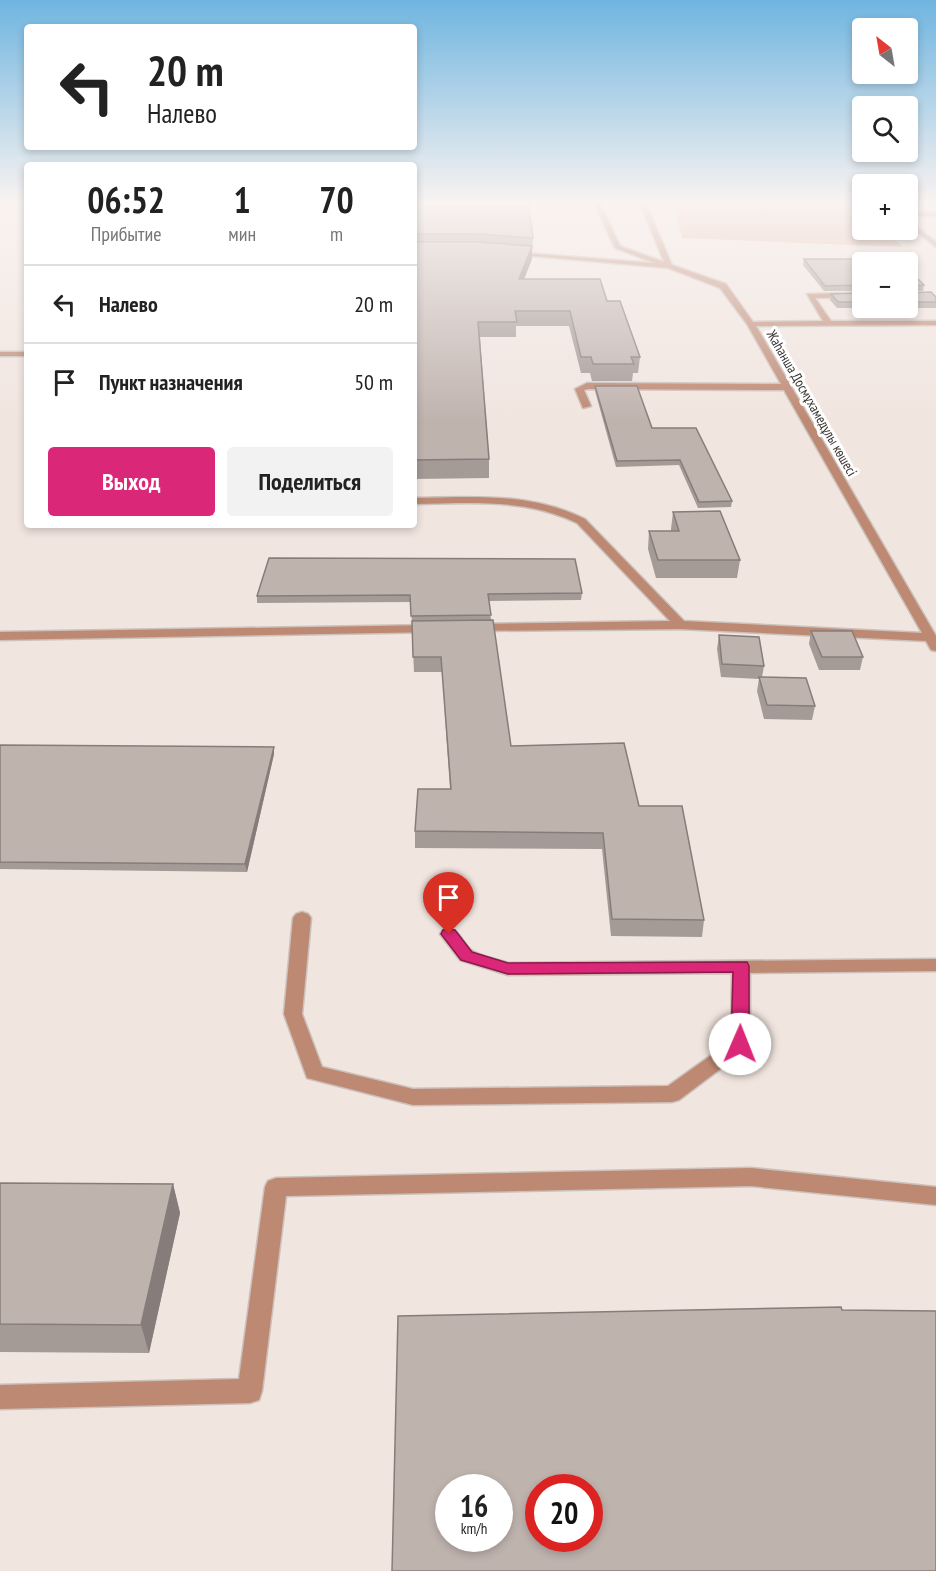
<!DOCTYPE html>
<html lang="ru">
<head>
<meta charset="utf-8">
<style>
  body { margin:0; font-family:"PT Sans Narrow",sans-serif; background:#f2f2f2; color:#222; height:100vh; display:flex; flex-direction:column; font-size:22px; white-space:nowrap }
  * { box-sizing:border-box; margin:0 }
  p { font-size:20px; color:#767676 }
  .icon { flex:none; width:33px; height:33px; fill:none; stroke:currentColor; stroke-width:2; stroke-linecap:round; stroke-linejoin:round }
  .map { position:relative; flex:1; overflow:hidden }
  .panel { position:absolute; left:24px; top:162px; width:393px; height:366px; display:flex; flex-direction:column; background:#fff; border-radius:6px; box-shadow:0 3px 9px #0003 }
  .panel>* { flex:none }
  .guide { position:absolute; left:24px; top:24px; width:393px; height:126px; border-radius:6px; box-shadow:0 3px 9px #0003; background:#fff; color:#222; overflow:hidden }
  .needle { width:39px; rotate:329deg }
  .fabs { position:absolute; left:852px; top:18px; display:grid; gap:12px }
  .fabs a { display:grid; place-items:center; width:66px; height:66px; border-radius:6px; background:#fff; box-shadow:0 3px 9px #0003; font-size:30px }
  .speed { position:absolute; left:435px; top:1474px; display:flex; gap:12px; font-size:30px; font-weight:700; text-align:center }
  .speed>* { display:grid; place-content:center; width:78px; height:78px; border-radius:50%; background:#fff; box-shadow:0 3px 9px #0003; line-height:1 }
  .speed small { font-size:15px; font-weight:400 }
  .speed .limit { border:9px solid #d22; background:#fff; color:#111 }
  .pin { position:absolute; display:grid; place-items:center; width:51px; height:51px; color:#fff; margin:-62px -26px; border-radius:50% 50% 50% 0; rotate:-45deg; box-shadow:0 0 6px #0007 }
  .pin .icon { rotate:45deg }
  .me { position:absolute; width:66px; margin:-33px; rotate:1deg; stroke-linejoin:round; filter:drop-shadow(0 0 4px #0008) }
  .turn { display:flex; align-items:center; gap:21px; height:126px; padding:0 24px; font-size:27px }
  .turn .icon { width:78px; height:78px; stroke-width:2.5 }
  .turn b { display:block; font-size:42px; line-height:51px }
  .eta { display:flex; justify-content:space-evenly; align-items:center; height:102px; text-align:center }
  .eta b { font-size:36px; font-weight:700; line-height:42px }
  .button { display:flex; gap:12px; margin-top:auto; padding:12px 24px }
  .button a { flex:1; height:69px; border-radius:6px; background:#db2777; color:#fff; font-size:24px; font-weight:700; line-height:69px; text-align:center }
  .button a+a { background:#f2f2f2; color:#222 }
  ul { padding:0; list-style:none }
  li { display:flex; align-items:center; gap:18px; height:78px; padding:0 24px; border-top:2px solid #e0e0e0 }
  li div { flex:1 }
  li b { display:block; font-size:22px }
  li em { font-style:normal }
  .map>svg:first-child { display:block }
  .green { fill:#e8b5a0 }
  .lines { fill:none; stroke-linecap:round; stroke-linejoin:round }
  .minor-casing { stroke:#ccc1bc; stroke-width:3 }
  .minor { fill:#bd8973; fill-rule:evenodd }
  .wall { fill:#a49a96 }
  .shaded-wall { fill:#867d7a }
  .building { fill:#bfb3ae; stroke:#867d7a; stroke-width:1.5; fill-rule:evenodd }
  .route { fill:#db2777; stroke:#8e194d; stroke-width:1.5 }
  .labels { text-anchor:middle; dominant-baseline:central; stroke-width:6; stroke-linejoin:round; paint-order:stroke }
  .far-street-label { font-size:14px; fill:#383331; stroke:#fff }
</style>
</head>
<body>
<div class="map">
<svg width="936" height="1571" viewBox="0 0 936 1571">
  <rect width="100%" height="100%" fill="#f1e5df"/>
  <path class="green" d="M 673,201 L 853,201 L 862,210 L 862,230 L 884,230 L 903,247 L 682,238 Z"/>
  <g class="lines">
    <defs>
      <path id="minor" d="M 593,201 L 599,201 L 620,246 L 664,262 L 639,201 L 645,201 L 672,265 L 726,284 L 753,322 L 823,321 L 807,294 L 862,293 L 862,297 L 815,298 L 831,321 L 936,321 L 936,325 L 756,326 L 936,636 L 936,651 L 931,650 L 926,641 L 680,629 L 470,631 L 468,628 L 470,625 L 474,624 L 670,621 L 577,523 C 525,498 470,503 414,504 L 414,498 C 473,497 530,492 585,519 L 684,621 L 922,633 L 784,390 L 588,389 L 584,390 L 591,406 L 583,408 L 575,389 L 587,383 L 781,384 L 747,324 L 720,288 L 668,268 L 509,254 L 512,252 L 654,263 L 615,248 Z
        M 908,212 L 936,212 L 936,216 L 908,216 Z
        M 908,220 L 936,242 L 936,247 L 908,225 Z
        M 0,352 L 27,352 L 27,356 L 0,356 Z
        M 432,625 L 438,629 L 436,632 L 0,640 L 0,632 Z
        M 302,912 L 308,914 L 311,918 L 302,1014 L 322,1067 L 413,1089 L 668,1086 L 731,1041 L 732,973 L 508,975 L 460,960 L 440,934 L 443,930 C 459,925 461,942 471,950 C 480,957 498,959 508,963 L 936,959 L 936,971 L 750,973 L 750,1044 L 747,1049 L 679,1100 L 672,1102 L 413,1105 L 307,1078 L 284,1014 L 293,918 L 296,914 Z
        M 751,1168 L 936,1187 L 936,1205 L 751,1186 L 286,1196 L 262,1391 L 259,1400 L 250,1403 L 0,1409 L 0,1385 L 239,1379 L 265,1187 L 268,1181 L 276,1178 Z"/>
    </defs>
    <use href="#minor" class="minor-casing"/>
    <use href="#minor" class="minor"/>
  </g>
  <path class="wall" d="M 414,201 L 533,238 L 532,259 L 524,279 L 607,301 L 640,357 L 638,373 L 633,373 L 632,381 L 592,381 L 590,373 L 581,373 L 569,326 L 516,326 L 516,337 L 480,337 L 489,459 L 489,478 L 414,479 Z
    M 804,259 L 862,262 L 862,291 L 824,291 L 803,265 Z
    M 908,269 L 924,285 L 923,291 L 908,291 L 908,293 L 936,297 L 936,308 L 837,308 L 830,300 L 831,294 L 862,293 L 862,308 L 908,308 Z
    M 595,386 L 652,428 L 732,501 L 731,507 L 698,508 L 679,465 L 616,467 L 595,391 Z
    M 673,512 L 740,560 L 737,578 L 656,578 L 648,549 L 649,531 L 671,531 L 671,529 Z
    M 582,593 L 581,600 L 489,601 L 491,620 L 511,746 L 639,806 L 704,920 L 702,937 L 611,936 L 602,849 L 415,848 L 415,831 L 450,789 L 442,672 L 414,672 L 411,602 L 257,603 L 257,596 Z
    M 811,631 L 863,657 L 860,670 L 819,670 L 809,644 Z
    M 719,635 L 764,666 L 762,677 L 815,706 L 812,720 L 764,719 L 757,691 L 759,679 L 721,677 L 717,649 Z
    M 0,745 L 274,754 L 247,872 L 0,869 Z
    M 0,1183 L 173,1184 L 180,1213 L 149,1353 L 0,1352 Z"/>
  <path class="shaded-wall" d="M 532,246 L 532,259 L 518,294 L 519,279 Z
    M 274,747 L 274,754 L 247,872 L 245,864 Z
    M 173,1184 L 180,1213 L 149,1353 L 141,1325 Z"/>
  <path class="building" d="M 414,201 L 528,201 L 533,238 L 479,234 L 414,234 Z
    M 414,242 L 479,242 L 532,246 L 519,279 L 600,279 L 607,301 L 620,301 L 640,357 L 631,357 L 634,364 L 593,364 L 591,357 L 581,357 L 570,311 L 515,311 L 517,322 L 478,322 L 489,459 L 414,460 Z
    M 804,259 L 897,259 L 901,262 L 862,262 L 862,285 L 825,286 Z
    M 908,269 L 924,285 L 908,286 L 908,293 L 931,292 L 936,297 L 936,302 L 908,302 Z
    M 862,293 L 862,302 L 838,302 L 831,294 Z
    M 595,386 L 637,386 L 652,428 L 696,428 L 732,501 L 699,502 L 680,460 L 617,461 Z
    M 720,511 L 740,560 L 658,560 L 649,531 L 679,531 L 673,512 Z
    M 269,558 L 575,559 L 582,593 L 488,594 L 491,615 L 411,616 L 410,595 L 257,596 Z
    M 493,620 L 511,746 L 624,743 L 639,806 L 682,806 L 704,920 L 612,919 L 603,833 L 415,831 L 418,789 L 451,789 L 441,657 L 413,657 L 412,621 Z
    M 811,631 L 852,631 L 863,657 L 822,657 Z
    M 719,635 L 759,637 L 764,666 L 722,664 Z
    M 759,677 L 806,678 L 815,706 L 767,705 Z
    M 0,745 L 274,747 L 245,864 L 0,862 Z
    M 0,1183 L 173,1184 L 141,1325 L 0,1324 Z
    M 841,1307 L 842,1310 L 936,1311 L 936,1571 L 392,1571 L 398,1316 ZM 448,1488 L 500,1488 L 500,1539 L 448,1539 ZM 538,1488 L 590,1488 L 590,1539 L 538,1539 Z"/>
  <linearGradient id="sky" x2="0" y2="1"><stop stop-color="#6fb5e0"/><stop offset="0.48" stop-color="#f9f3f1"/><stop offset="1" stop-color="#f9f3f1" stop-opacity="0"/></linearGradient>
  <rect width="936" height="421" fill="url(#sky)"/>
  <path class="route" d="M 449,929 L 455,930 L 472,952 L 508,963 L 747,962 L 749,966 L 749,1044 L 746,1049 L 740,1051 L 734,1049 L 731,1044 L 733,972 L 508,974 L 461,960 L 441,934 L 443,930 Z"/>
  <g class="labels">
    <g class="far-street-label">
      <text transform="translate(812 403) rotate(60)">Жаһанша Досмұхамедұлы көшесі</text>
    </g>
  </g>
</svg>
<div class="fabs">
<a><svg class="needle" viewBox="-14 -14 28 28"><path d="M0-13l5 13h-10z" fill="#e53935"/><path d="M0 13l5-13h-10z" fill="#767676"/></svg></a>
<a><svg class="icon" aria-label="search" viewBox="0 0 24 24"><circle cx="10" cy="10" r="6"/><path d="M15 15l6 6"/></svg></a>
<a>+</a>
<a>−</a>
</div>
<div class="speed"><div>16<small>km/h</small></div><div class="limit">20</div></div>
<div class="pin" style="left:449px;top:934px;background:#d93025"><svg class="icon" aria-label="arrive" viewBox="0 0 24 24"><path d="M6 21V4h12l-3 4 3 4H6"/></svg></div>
<svg class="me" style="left:740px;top:1044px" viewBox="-20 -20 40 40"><circle r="19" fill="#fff"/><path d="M0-13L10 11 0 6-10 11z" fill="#db2777"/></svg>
<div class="guide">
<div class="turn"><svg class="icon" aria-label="left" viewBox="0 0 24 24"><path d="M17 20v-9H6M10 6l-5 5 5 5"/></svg><div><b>20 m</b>Налево</div></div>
</div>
<section class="panel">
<div class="eta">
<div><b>06:52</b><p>Прибытие</p></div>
<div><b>1</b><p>мин</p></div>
<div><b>70</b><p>m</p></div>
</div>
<ul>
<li><svg class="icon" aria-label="left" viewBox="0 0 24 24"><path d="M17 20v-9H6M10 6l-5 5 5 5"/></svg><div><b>Налево</b></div><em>20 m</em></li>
<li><svg class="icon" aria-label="arrive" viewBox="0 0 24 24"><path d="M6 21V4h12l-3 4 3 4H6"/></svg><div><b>Пункт назначения</b></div><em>50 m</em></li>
</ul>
<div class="button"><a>Выход</a><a>Поделиться</a></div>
</section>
</div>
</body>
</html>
